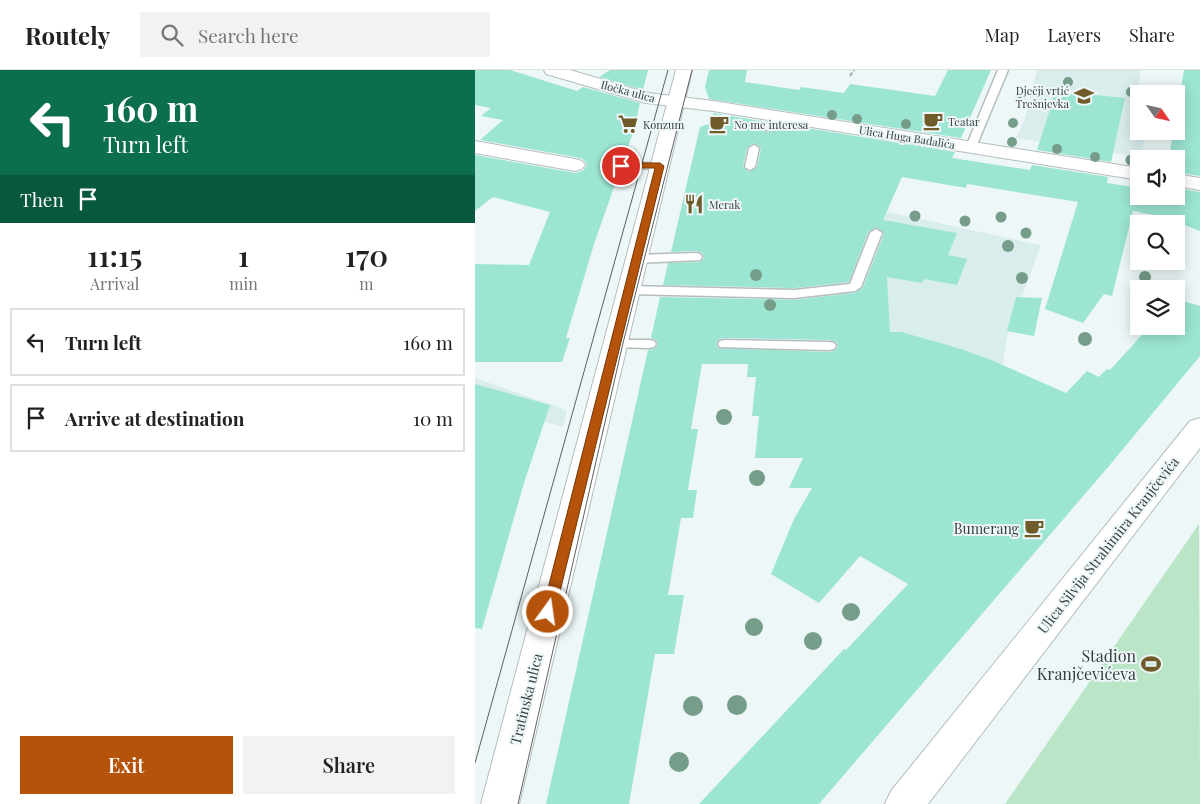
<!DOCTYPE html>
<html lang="en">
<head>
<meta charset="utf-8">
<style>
  body { margin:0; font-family:"Playfair Display",serif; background:#f2f2f2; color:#222; height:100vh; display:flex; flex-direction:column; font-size:19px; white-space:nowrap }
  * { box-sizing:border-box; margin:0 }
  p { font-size:16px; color:#767676 }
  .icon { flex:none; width:28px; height:28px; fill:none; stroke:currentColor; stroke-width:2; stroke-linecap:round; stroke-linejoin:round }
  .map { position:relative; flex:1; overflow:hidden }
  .sheet { display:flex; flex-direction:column; background:#fff; width:475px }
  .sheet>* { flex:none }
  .hud { background:#0b6e4f; color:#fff; overflow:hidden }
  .needle { width:32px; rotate:124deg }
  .tools { position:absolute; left:655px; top:15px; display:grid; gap:10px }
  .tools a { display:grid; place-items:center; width:55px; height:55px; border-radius:0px; background:#fff; box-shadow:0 2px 12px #0003; font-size:25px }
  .pin { position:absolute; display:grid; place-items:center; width:42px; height:42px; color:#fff; margin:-21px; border:2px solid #fff; border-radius:50%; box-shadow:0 1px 5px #0007 }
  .me { position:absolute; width:55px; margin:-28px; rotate:14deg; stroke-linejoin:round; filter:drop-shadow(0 0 4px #0008) }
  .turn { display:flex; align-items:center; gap:18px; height:105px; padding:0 20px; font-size:22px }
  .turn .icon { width:65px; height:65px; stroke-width:2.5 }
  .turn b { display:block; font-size:35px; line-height:42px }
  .then { display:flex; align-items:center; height:48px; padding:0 20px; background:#0003; gap:10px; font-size:19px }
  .eta { display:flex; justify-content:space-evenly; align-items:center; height:85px; text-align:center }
  .eta b { font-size:30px; font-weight:600; line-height:35px }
  .button { display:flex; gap:10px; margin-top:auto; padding:10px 20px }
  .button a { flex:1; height:58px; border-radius:0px; background:#b45309; color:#fff; font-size:20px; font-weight:600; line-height:58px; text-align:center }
  .button a+a { background:#f2f2f2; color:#222 }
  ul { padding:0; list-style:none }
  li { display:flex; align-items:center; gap:15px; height:68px; margin:0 10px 8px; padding:0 10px; border:2px solid #e0e0e0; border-radius:0px }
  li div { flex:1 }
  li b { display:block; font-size:19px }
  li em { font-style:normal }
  header { display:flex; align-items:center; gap:30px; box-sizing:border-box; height:70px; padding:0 25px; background:#fff; border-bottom:1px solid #e0e0e0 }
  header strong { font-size:24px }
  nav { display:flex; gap:28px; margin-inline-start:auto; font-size:18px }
  .search { width:350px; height:45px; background:#f2f2f2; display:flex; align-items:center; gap:12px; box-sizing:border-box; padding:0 18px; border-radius:0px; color:#767676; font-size:19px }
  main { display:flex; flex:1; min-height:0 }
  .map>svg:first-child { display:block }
  .built { fill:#daeded }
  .green { fill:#bae5c7 }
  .building { fill:#9ce5d3; fill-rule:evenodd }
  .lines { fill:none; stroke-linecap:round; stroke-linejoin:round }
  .service-casing { stroke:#b4bdbd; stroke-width:3 }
  .minor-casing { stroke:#b4bdbd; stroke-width:2 }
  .tertiary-casing { stroke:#b4bdbd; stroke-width:2 }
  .path { stroke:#b0b8b8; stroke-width:2.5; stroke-dasharray:4 2; stroke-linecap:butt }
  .service { fill:#fff; fill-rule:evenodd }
  .minor { fill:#fff; fill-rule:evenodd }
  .tertiary { fill:#fff; fill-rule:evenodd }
  .tram { stroke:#5b6060; stroke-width:1 }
  .tree { fill:#769d8a }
  .route { fill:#b45309; stroke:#753606 }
  .labels { text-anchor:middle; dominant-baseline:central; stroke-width:4; stroke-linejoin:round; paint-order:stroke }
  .far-poi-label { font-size:11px; fill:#3a3d3e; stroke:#edf7f7; text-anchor:start }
  .far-street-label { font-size:11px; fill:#3a3d3e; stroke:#edf7f7 }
  .poi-label { font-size:14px; fill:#3a3d3e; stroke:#edf7f7; text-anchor:end }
  .street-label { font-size:14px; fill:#3a3d3e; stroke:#edf7f7 }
  .near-poi-label { font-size:16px; fill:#3a3d3e; stroke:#edf7f7; text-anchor:end }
</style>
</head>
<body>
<header>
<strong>Routely</strong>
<div class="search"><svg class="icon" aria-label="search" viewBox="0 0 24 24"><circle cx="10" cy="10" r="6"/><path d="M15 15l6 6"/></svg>Search here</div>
<nav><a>Map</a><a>Layers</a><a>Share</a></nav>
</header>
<main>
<section class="sheet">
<div class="hud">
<div class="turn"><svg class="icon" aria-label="left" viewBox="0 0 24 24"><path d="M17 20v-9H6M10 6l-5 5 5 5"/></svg><div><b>160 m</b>Turn left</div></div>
<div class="then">Then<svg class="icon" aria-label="arrive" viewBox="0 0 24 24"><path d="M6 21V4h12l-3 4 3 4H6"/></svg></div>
</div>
<div class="eta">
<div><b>11:15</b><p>Arrival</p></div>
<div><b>1</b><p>min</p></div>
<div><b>170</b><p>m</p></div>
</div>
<ul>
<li><svg class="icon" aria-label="left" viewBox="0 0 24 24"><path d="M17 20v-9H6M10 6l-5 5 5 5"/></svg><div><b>Turn left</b></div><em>160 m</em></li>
<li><svg class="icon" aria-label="arrive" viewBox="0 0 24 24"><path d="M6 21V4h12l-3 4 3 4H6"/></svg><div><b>Arrive at destination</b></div><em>10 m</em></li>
</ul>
<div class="button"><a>Exit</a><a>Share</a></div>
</section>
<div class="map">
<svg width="725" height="734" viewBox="0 0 725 734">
  <rect width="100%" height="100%" fill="#edf7f7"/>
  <path class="built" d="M 562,0 L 666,0 L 657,56 L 664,58 L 664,61 L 671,61 L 666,87 L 541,68 L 549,51 Z
    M 328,124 L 566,175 L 532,268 L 528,295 L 486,279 L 427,262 L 415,262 L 292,230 L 303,182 Z
    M 0,308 L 92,340 L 88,357 L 0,331 Z"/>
  <path class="green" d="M 724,454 L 725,734 L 530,734 Z"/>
  <path class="building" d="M 0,0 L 35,0 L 102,21 L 108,17 L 165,33 L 158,63 L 148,91 L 139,95 L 140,99 L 145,100 L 119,174 L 91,268 L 95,268 L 87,292 L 0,292 L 0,194 L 54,195 L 75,142 L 18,127 L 0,141 L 0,85 L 100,103 L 108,101 L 112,95 L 108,89 L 100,87 L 5,70 L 28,50 L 6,46 L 16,38 L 0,35 Z
    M 135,0 L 173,0 L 168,20 L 124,7 Z
    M 234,0 L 272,0 L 270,12 L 324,20 L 326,17 L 369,23 L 375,14 L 460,26 L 473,0 L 516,0 L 486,68 L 234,29 L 230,17 Z
    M 709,0 L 725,0 L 725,106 L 701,102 L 701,89 L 694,89 L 698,61 L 701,61 L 701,45 Z
    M 581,21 L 650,28 L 636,92 L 562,80 Z
    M 238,43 L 292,52 L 288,56 L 290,62 L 299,61 L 306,54 L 480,82 L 477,88 L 555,100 L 557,95 L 633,107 L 632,113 L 664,118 L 664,126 L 701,126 L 701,118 L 725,122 L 725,161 L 689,147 L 658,141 L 637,226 L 629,224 L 608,253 L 570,239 L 603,132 L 492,114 L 491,118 L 427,107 L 408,150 L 482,163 L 473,185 L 492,189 L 482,215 L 449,209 L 447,213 L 412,207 L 415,262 L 427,262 L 486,279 L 514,289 L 591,323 L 612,301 L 624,307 L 632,299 L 635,300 L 675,256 L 701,256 L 701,229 L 725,236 L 725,286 L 634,396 L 344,734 L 224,734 L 369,579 L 371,580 L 433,514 L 385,486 L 344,533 L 296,504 L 319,449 L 337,418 L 314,418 L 328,388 L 280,388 L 284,346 L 277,346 L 281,307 L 272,307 L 273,294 L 227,294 L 216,359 L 223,359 L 213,420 L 222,420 L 218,448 L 206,448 L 193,525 L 209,525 L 199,584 L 180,584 L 154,734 L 71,734 L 173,280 L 179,279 L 183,275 L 181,270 L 176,268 L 185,227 L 319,230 L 380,223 L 388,218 L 409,164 L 402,157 L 393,162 L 374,212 L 319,218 L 188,215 L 193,193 L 225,192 L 229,188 L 227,183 L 221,181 L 196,182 L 225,57 L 241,51 ZM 278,73 L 286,78 L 282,97 L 274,102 L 268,97 L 272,78 ZM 250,268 L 354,270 L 361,272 L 363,277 L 359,281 L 354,282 L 243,278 L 241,273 L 245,269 Z
    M 541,227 L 567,228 L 559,266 L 532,261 Z
    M 0,314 L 75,335 L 49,413 L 7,559 L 0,558 Z"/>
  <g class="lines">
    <defs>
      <path id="service" d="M 523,0 L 533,0 L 501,77 L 500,79 L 492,79 L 491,77 Z
        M 305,43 L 309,44 L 309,48 L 298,60 L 290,60 L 290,56 L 301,44 Z
        M 279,75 L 284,78 L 280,97 L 275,100 L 270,97 L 274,78 Z
        M 146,93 L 185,93 L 190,96 L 185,99 L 142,98 L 141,96 Z
        M 401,159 L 407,163 L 386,217 L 380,221 L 319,228 L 155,224 L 149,220 L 155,216 L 319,220 L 375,214 L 395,163 Z
        M 221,183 L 225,184 L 227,187 L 225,190 L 162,193 L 156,189 L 162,185 Z
        M 141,270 L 174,270 L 179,271 L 181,274 L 179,277 L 174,278 L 136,277 L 134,274 L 136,271 Z
        M 250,270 L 354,272 L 359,273 L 361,276 L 359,279 L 354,280 L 245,277 L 243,274 L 245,271 Z"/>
      <path id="minor" d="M 69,0 L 95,0 L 173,23 L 238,31 L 664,98 L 664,110 L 238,41 L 171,33 L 71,4 Z
        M 0,71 L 100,89 L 107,91 L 110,95 L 107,99 L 100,101 L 0,83 Z
        M 701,104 L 725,108 L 725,120 L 701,116 Z"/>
      <path id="tertiary" d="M 201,0 L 217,0 L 44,734 L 6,734 Z
        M 725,348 L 725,378 L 453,734 L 410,734 L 416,721 L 715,351 Z"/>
    </defs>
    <use href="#service" class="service-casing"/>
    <use href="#minor" class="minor-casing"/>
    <use href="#tertiary" class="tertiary-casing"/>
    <path class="path" d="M 375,6 L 379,0"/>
    <use href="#service" class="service"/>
    <use href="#minor" class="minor"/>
    <use href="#tertiary" class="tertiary"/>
    <path class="tram" d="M 0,693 L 193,0
      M 43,734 L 148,273 L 217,0"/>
  </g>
  <g class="tree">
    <circle cx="593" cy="12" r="5"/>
    <circle cx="656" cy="22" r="5"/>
    <circle cx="547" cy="25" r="5"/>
    <circle cx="357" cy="45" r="5"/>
    <circle cx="382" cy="49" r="5"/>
    <circle cx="538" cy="53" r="5"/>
    <circle cx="431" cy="54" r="5"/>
    <circle cx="537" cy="72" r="5"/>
    <circle cx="582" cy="79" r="5"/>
    <circle cx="620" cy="87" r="5"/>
    <circle cx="656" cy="90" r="5.5"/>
    <circle cx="440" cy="146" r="5.5"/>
    <circle cx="526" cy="147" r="5.5"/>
    <circle cx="490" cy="151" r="5.5"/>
    <circle cx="551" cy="163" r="5.5"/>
    <circle cx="533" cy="176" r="6"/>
    <circle cx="281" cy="205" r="6"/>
    <circle cx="670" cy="207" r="6"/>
    <circle cx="547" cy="208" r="6"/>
    <circle cx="295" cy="235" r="6"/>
    <circle cx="610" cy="269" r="7"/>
    <circle cx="249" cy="347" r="8"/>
    <circle cx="282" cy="408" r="8"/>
    <circle cx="376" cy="542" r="9"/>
    <circle cx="279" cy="557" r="9"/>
    <circle cx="338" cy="571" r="9"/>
    <circle cx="262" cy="635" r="10"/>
    <circle cx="218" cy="636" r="10"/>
    <circle cx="204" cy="692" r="10"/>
  </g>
  <path class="route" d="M 185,93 L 189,96 L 80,542 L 78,546 L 73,548 L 68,546 L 67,542 L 180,98 L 146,98 L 142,96 L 146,93 Z"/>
  <defs>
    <symbol id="school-bare" viewBox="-9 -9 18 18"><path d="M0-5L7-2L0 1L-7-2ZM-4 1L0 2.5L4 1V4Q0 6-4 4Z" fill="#6f5c2a" stroke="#edf7f7" stroke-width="2.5" paint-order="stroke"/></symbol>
    <symbol id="cafe-bare" viewBox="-9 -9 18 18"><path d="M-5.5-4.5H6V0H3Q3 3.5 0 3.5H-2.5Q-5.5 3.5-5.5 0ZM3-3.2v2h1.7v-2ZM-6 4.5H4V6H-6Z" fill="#6f5c2a" stroke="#edf7f7" stroke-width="2.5" paint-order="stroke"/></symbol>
    <symbol id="supermarket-bare" viewBox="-9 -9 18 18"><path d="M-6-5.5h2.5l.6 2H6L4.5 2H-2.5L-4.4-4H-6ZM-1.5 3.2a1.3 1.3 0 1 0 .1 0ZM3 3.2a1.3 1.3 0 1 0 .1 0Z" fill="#6f5c2a" stroke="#edf7f7" stroke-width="2.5" paint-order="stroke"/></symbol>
    <symbol id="restaurant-bare" viewBox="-9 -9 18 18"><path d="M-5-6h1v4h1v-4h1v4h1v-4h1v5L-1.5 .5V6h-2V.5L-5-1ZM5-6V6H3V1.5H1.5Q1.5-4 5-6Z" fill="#6f5c2a" stroke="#edf7f7" stroke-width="2.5" paint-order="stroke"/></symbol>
    <symbol id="stadium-bare" viewBox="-9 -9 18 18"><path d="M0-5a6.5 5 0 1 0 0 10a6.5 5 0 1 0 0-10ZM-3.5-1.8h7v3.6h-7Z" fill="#6f5c2a" stroke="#edf7f7" stroke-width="2.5" paint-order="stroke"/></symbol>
  </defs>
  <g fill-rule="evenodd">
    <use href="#school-bare" x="595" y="12" width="28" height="28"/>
    <use href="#cafe-bare" x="444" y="37" width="28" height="28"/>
    <use href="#supermarket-bare" x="139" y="40" width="28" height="28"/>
    <use href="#cafe-bare" x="230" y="40" width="28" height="28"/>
    <use href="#restaurant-bare" x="205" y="120" width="28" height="28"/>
    <use href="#cafe-bare" x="545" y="444" width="28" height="28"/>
    <use href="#stadium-bare" x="662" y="580" width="28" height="28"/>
  </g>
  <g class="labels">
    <g class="far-poi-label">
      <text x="594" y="20" text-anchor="end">Dječji vrtić<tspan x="594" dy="13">Trešnjevka</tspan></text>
      <text x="473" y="51">Teatar</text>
      <text x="168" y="54">Konzum</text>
      <text x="259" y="54">No me interesa</text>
      <text x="234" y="134">Merak</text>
    </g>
    <g class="far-street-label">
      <text transform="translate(153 21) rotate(15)">Iločka ulica</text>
      <text transform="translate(432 67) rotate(9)">Ulica Huga Badalića</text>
    </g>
    <g class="poi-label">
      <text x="544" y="458">Bumerang</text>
    </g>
    <g class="street-label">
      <text transform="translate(633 475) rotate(-52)">Ulica Silvija Strahimira Kranjčevića</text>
      <text transform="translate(51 629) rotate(-76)">Tratinska ulica</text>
    </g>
    <g class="near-poi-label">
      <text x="661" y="585">Stadion<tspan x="661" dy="18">Kranjčevićeva</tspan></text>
    </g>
  </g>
</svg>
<div class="tools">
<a><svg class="needle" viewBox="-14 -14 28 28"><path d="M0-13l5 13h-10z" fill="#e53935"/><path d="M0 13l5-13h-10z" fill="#767676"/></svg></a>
<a><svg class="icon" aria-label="sound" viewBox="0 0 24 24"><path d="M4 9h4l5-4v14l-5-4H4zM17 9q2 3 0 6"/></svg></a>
<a><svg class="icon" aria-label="search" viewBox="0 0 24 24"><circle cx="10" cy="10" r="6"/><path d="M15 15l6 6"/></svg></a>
<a><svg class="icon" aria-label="layers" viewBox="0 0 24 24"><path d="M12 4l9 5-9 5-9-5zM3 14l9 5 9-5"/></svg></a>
</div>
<div class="pin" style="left:146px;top:96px;background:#d93025"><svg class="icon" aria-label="arrive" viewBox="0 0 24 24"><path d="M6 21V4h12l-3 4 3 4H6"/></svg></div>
<svg class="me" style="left:73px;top:542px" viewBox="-20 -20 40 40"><circle r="17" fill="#b45309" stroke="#fff" stroke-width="3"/><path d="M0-11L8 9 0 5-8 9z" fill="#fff"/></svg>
</div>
</main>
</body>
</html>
